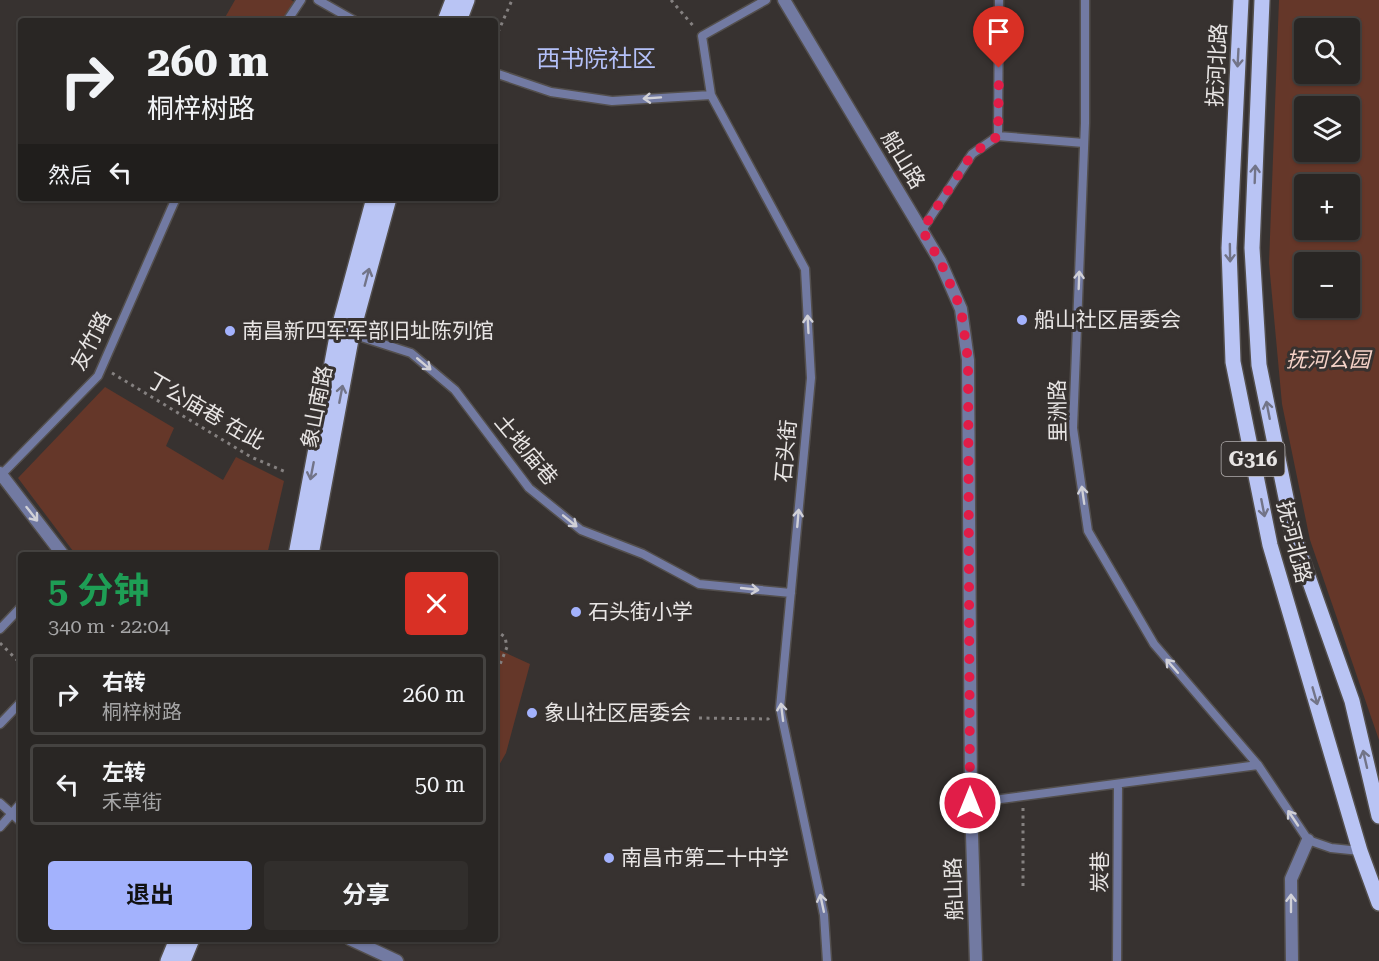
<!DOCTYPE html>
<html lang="zh">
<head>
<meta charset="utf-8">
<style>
  body { margin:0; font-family:"Roboto Serif","Noto Sans SC",serif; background:#312e2c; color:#f1f3f6; height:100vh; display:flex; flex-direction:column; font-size:22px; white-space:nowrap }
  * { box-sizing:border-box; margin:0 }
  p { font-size:20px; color:#a5a5a6 }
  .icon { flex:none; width:33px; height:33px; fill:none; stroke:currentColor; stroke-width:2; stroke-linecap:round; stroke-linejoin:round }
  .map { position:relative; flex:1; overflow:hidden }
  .details { position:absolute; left:18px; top:552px; width:480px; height:390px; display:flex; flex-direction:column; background:#292624; border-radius:6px; box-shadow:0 2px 4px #0004,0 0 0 2px #454341 }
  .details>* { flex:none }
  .guide { position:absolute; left:18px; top:18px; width:480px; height:183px; border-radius:6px; box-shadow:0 2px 4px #0004,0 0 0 2px #454341; background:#292624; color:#f1f3f6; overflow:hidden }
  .buttons { position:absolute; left:1294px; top:18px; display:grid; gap:12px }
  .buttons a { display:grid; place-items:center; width:66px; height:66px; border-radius:6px; background:#292624; box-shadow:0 2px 4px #0004,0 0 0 2px #454341; font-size:30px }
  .pin { position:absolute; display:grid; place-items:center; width:51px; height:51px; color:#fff; margin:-62px -26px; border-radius:50% 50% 50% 0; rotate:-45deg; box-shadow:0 0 6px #0007 }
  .pin .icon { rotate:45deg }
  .me { position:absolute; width:66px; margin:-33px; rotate:0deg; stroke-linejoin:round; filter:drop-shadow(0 0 4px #0008) }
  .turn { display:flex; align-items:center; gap:21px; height:126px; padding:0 30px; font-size:27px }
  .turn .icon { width:78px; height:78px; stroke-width:2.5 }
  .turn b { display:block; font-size:42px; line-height:51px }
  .then { display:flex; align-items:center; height:57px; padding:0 30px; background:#0003; gap:12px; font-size:22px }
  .round { display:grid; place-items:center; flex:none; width:63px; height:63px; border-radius:6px; background:#312e2c }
  .overview { display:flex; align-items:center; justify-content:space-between; height:102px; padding:0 30px }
  h1 { font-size:36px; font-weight:700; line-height:45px; color:#1e9e55 }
  .action { display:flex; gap:12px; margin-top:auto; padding:12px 30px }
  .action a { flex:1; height:69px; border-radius:6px; background:#a3b2fd; color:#111; font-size:24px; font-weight:700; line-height:69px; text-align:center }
  .action a+a { background:#312e2c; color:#f1f3f6 }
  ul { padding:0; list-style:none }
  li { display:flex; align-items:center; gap:18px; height:81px; margin:0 12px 9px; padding:0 18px; border:3px solid #454341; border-radius:6px }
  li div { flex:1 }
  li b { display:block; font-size:22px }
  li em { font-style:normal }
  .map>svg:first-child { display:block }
  .green { fill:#653729; fill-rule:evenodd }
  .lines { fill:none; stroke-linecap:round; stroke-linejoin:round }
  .service-casing { stroke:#534f4d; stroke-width:11 }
  .minor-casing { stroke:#534f4d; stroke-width:15 }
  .tertiary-casing { stroke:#534f4d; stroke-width:15 }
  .primary-casing { stroke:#534f4d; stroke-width:18 }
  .path { stroke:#858180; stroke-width:3; stroke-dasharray:3 4.5; stroke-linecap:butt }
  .service { stroke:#727aa2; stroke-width:8 }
  .minor { stroke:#727aa2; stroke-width:12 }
  .tertiary { stroke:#727aa2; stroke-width:12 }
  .primary { stroke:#b9c4f4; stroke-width:15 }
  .oneway { stroke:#727488 }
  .oneway2 { stroke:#d0d0d7 }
  .route { stroke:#e11d48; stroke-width:10; stroke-dasharray:0 18 }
  .poi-dot { fill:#a3b2fd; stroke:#373230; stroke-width:2 }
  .labels { text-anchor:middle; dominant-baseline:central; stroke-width:6; stroke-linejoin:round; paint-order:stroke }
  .shield { fill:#373230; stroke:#b3afae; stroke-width:1.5 }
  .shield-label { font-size:20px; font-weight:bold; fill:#e8e5e4 }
  .street-label { font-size:21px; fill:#e8e5e4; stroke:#373230 }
  .poi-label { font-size:21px; fill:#e8e5e4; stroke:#373230; text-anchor:start }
  .park-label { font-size:21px; font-style:italic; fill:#f6d3c8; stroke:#373230 }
  .quarter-label { font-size:24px; fill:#b4c0f8; stroke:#373230 }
</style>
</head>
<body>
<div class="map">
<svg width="1379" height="961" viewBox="0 0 1379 961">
  <rect width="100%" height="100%" fill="#373230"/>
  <path class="green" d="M 235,0 L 291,0 L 294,2 L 283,21 L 223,21 Z
    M 1279,0 L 1379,0 L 1379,740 L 1310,540 L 1282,404 L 1269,263 ZM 1305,28 L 1350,28 L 1350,74 L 1305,74 ZM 1305,106 L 1350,106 L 1350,152 L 1305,152 ZM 1305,184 L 1350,184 L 1350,230 L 1305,230 ZM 1305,262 L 1350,262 L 1350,308 L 1305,308 Z
    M 105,387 L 174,428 L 166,446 L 223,480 L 236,457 L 284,481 L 267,555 L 76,555 L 18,478 Z
    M 495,648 L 530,664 L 506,753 L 495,772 Z"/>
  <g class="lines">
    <defs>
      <path id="service" d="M 318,0 L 355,21
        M 766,0 L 702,36 L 711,95 L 805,269 L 811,378 L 780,708 L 824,915 L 827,961
        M 1085,0 L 1085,123 L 1073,428 L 1088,531 L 1154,644 L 1258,765 L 1308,840 L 1331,848 L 1360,851
        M 287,21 L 301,0
        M 495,73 L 551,92 L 612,101 L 711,95
        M 998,136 L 999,0
        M 922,230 L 972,154 L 998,136 L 1084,143
        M 352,334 L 411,353 L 455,390 L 529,488 L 581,530 L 643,554 L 699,584 L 791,593
        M 1,475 L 98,376 L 176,198
        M 0,629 L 21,607
        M 0,724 L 21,702
        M 0,803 L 21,822
        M 971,803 L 1258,765
        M 0,827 L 21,803
        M 1117,961 L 1118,784"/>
      <path id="minor" d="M 0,473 L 63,555
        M 350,939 L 397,961
        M 1292,961 L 1291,879 L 1308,840"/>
      <path id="tertiary" d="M 784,0 L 940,261 L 961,309 L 968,360 L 971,803 L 976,961"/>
      <path id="primary" d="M 1241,0 L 1229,248 L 1233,362 L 1270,545 L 1360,851 L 1379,903
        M 1262,0 L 1252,248 L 1259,365 L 1294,537 L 1352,701 L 1379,816
        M 445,21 L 453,0
        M 459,21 L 467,0
        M 296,555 L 338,331 L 374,198
        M 311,555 L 352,334 L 389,198
        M 168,961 L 177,939
        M 183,961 L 192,939"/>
    </defs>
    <use href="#service" class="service-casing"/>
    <use href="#minor" class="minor-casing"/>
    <use href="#tertiary" class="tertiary-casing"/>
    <use href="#primary" class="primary-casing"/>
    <path class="path" d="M 671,0 L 695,28
      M 495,39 L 512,0
      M 112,373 L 251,457 L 286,472
      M 495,630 L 505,637 L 507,647 L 495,677
      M 0,643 L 21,664
      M 699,718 L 768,719 L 770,717
      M 1023,886 L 1023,807"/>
    <use href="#service" class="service"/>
    <use href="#minor" class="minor"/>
    <use href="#tertiary" class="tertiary"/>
    <use href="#primary" class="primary"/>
  </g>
  <defs><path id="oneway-shaft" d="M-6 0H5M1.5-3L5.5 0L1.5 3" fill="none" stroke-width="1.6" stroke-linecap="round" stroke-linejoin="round" transform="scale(1.5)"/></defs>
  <g class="oneway">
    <use href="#oneway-shaft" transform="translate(1238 58) rotate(93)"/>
    <use href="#oneway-shaft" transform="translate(1255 174) rotate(-88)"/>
    <use href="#oneway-shaft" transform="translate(1230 253) rotate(89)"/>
    <use href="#oneway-shaft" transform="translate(367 277) rotate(-75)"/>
    <use href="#oneway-shaft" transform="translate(341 394) rotate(-79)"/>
    <use href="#oneway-shaft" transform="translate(1268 410) rotate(-101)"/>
    <use href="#oneway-shaft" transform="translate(312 471) rotate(101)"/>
    <use href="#oneway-shaft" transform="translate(1263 508) rotate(79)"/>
    <use href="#oneway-shaft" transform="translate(1315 696) rotate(74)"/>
    <use href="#oneway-shaft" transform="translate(1365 759) rotate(-103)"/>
  </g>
  <g class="oneway2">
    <use href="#oneway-shaft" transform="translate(652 98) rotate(176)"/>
    <use href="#oneway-shaft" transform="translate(1079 280) rotate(-88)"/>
    <use href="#oneway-shaft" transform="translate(808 324) rotate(-93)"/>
    <use href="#oneway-shaft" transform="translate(424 364) rotate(40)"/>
    <use href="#oneway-shaft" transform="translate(1083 495) rotate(-98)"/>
    <use href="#oneway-shaft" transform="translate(32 514) rotate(52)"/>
    <use href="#oneway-shaft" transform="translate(798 518) rotate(-85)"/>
    <use href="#oneway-shaft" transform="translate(570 521) rotate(39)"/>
    <use href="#oneway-shaft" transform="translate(750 589) rotate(6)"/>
    <use href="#oneway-shaft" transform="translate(1172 666) rotate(-131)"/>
    <use href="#oneway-shaft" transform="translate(782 712) rotate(-97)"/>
    <use href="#oneway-shaft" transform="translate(1293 818) rotate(-124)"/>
    <use href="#oneway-shaft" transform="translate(822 903) rotate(-102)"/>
    <use href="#oneway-shaft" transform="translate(1291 903) rotate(-90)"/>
  </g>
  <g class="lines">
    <path class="route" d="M 970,803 L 968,360 L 961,309 L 940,261 L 922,230 L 972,154 L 998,136 L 999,68"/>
  </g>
  <g class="poi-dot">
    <circle cx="1022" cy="320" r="6"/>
    <circle cx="230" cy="331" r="6"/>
    <circle cx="576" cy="612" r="6"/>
    <circle cx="532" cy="713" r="6"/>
    <circle cx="609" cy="858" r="6"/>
  </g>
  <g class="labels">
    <rect class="shield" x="1221.5" y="442" width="63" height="34" rx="4.5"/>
    <g class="shield-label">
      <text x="1253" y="459">G316</text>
    </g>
    <g class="street-label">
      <text transform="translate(1217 65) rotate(-87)">抚河北路</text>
      <text transform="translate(903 160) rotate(59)">船山路</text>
      <text transform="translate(91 341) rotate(-63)">友竹路</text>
      <text transform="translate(317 407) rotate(-79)">象山南路</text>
      <text transform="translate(206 411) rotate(30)">丁公庙巷 在此</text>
      <text transform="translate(1058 411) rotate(-91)">里洲路</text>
      <text transform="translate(526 450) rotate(50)">土地庙巷</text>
      <text transform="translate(786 451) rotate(-85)">石头街</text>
      <text transform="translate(1294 542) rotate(76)">抚河北路</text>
      <text transform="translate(1100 872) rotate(-90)">炭巷</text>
      <text transform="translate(954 889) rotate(-92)">船山路</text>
    </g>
    <g class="poi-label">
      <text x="1034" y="320">船山社区居委会</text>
      <text x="242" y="331">南昌新四军军部旧址陈列馆</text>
      <text x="588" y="612">石头街小学</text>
      <text x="544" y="713">象山社区居委会</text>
      <text x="621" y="858">南昌市第二十中学</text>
    </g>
    <g class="park-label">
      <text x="1328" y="360">抚河公园</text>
    </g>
    <g class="quarter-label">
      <text x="596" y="59">西书院社区</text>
    </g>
  </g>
</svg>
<div class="buttons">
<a><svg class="icon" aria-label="search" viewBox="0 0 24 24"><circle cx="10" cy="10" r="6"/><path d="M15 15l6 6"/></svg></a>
<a><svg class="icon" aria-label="layers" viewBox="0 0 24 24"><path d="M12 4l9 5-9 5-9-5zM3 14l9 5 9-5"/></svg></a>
<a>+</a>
<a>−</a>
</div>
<div class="pin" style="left:999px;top:68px;background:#d93025"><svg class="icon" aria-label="arrive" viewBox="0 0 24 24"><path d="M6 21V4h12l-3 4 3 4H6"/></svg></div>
<svg class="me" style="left:970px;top:803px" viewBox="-20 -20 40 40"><circle r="17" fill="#e11d48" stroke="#fff" stroke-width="3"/><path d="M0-11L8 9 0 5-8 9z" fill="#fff"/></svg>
<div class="guide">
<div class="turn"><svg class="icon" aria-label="right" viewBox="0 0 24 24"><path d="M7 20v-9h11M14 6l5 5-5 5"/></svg><div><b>260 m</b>桐梓树路</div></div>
<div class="then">然后<svg class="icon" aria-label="left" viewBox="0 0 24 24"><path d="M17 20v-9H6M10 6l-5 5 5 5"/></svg></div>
</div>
<section class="details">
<div class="overview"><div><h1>5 分钟</h1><p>340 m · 22:04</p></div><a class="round" style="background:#d93025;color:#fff"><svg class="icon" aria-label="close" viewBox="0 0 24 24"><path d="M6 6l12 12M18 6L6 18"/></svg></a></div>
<ul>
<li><svg class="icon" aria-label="right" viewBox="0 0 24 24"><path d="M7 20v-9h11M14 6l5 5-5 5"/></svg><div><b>右转</b><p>桐梓树路</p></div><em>260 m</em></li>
<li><svg class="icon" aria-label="left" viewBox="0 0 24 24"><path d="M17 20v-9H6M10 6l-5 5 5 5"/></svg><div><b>左转</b><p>禾草街</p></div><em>50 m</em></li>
</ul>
<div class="action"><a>退出</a><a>分享</a></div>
</section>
</div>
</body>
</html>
